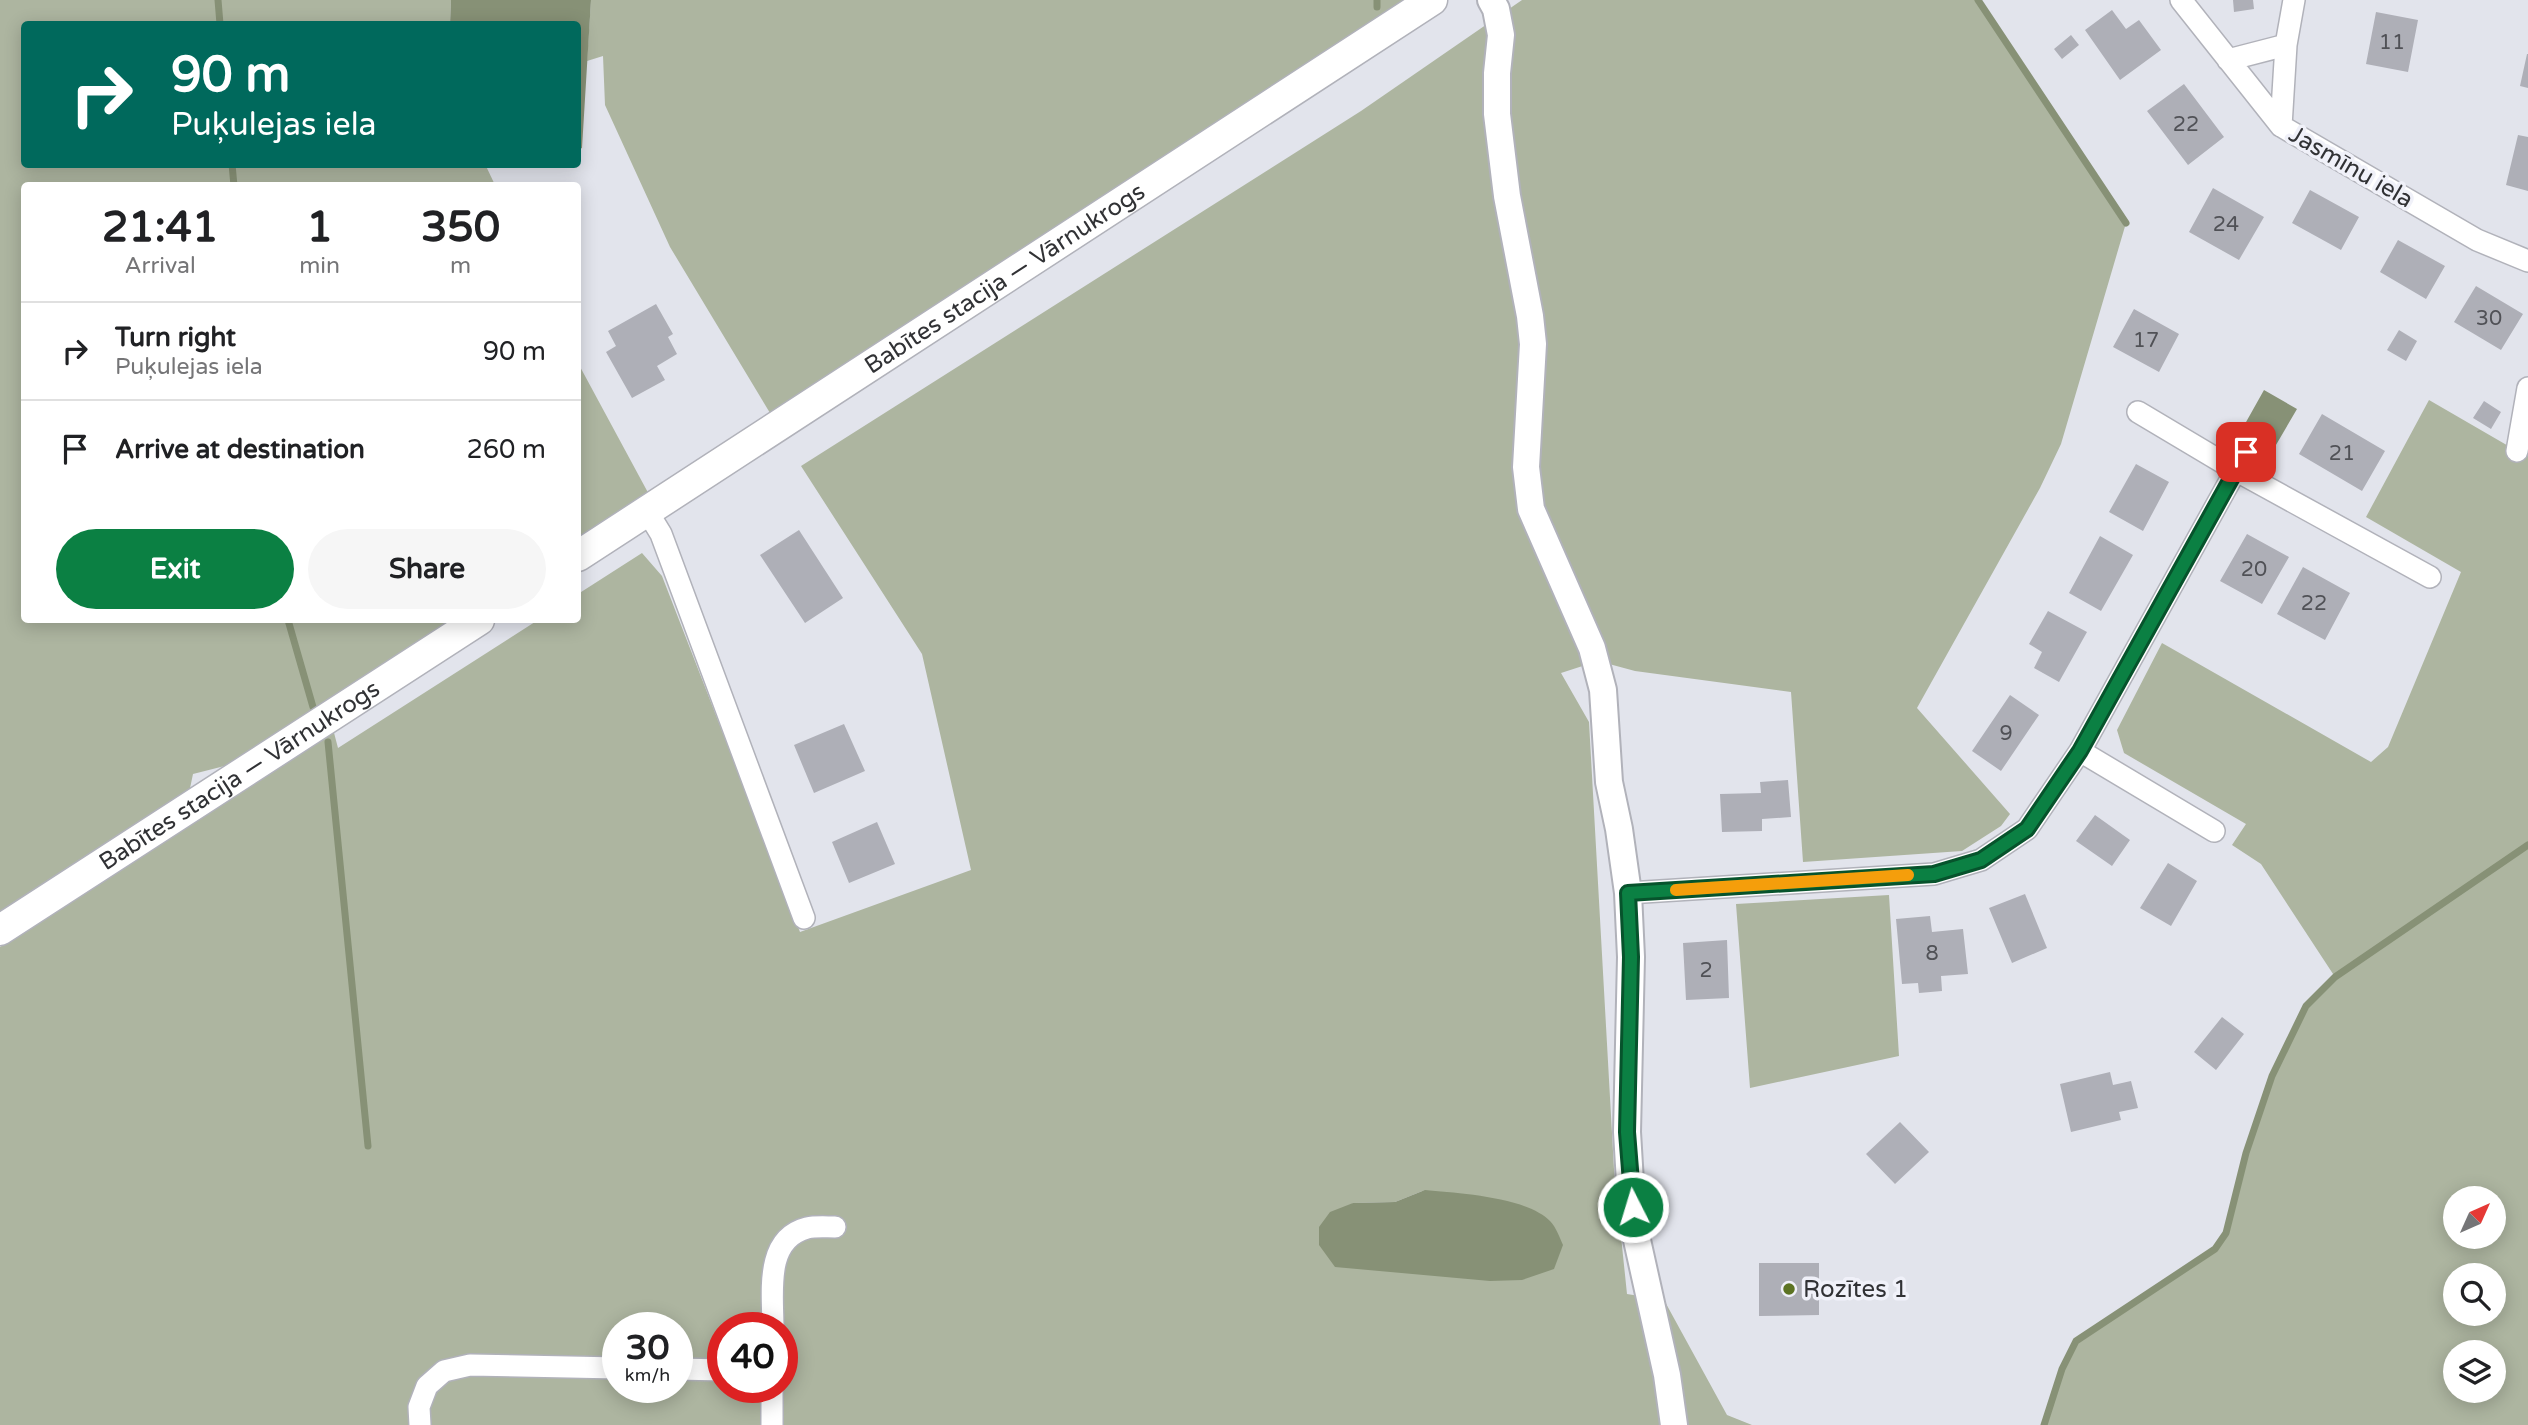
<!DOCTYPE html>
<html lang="en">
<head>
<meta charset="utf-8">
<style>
  body { margin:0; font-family:"Varela Round",sans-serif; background:#f6f6f6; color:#202124; height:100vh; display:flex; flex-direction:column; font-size:26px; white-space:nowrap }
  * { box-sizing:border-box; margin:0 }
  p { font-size:23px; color:#757577 }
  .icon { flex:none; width:38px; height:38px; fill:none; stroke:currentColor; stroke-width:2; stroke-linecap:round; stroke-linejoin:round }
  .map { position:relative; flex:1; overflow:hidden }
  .details { position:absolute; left:21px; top:182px; width:560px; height:441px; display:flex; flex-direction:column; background:#fff; border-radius:7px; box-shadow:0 4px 18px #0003 }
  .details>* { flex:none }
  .guide { position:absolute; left:21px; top:21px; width:560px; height:147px; border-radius:7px; box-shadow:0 4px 18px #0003; background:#00695c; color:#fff; overflow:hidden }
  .needle { width:46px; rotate:45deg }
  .tools { position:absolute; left:2443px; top:1186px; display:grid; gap:14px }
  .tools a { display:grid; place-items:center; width:63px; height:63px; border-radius:50%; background:#fff; box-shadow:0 4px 18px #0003; font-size:35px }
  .speed { position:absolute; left:602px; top:1312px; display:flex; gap:14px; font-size:35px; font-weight:700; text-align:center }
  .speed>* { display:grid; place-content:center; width:91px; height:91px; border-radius:50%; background:#fff; box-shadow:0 4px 18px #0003; line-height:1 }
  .speed small { font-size:18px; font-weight:400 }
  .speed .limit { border:10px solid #d22; background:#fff; color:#111 }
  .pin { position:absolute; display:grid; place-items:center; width:60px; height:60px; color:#fff; margin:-30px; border-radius:14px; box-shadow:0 4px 10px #0006 }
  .me { position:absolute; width:77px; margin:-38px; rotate:355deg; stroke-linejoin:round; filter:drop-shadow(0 0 5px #0008) }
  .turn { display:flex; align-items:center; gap:24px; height:147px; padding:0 35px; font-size:32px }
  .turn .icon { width:91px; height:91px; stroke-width:2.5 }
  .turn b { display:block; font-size:49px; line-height:60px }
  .eta { display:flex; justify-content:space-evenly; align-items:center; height:119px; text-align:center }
  .eta b { font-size:42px; font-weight:700; line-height:49px }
  .cta { display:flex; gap:14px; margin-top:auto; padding:14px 35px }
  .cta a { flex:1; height:80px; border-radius:42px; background:#0b8043; color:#fff; font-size:28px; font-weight:700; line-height:80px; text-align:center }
  .cta a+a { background:#f6f6f6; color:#202124 }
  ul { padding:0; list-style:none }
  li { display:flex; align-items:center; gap:21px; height:98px; padding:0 35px; border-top:2px solid #e0e0e0 }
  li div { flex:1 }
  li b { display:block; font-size:26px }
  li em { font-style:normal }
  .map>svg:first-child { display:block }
  .green { fill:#adb5a0; fill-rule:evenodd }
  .water { fill:#879176 }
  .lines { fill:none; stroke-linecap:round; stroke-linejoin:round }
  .stream { stroke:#879176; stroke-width:7 }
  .building { fill:#aeafb7 }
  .minor-casing { stroke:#b1b2ba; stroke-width:24 }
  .tertiary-casing { stroke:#b1b2ba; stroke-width:30 }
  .secondary-casing { stroke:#b1b2ba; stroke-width:33 }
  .minor { stroke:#fff; stroke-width:21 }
  .tertiary { stroke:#fff; stroke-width:26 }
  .secondary { stroke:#fff; stroke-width:30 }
  .route-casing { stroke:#07532c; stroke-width:18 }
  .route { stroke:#0b8043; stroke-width:12 }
  .slow { stroke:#f59e0b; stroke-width:12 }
  .poi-dot { fill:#5c7323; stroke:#f0f1f9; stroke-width:2.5 }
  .labels { text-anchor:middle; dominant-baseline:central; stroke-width:7; stroke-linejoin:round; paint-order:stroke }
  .number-label { font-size:21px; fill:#505156 }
  .street-label { font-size:24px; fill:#313235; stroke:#f0f1f9 }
  .poi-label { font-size:24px; fill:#313235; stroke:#f0f1f9; text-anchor:start }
</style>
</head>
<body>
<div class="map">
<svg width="2528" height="1425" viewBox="0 0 2528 1425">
  <rect width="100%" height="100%" fill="#e2e4ec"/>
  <path class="green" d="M 0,0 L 451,0 L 450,24 L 24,24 L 24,164 L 485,164 L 495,185 L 24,186 L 24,620 L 463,620 L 327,706 L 338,748 L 538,620 L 578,620 L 578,594 L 642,553 L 662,576 L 800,932 L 971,870 L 922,654 L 801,466 L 1361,111 L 1522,0 L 1979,0 L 2126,223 L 2061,444 L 2040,488 L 1917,708 L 2010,814 L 2001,826 L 1962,851 L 1803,862 L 1791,692 L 1635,671 L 1598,661 L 1561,673 L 1589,722 L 1614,1169 L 1627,1294 L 1664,1300 L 1727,1415 L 1752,1425 L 0,1425 L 0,947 L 263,778 L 256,758 L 193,774 L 189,793 L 0,913 ZM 1425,1190 L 1319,1245 L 1353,1203 L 1395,1202 ZM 618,1328 L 677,1328 L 677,1388 L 618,1388 ZM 723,1328 L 782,1328 L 782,1388 L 723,1388 Z
    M 591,0 L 1413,0 L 1327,59 L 770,413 L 670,247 L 605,105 L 603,56 L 587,61 Z
    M 578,363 L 652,500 L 578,547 Z
    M 2429,400 L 2517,451 L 2528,454 L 2528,1425 L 2044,1425 L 2062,1369 L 2076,1341 L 2215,1249 L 2226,1233 L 2246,1153 L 2272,1076 L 2306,1006 L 2335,977 L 2261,864 L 2232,845 L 2246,824 L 2124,753 L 2117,730 L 2162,643 L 2371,762 L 2388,747 L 2461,572 L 2366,517 ZM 2455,1199 L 2494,1199 L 2494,1237 L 2455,1237 ZM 2455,1276 L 2494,1276 L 2494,1314 L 2455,1314 ZM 2455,1353 L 2494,1353 L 2494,1391 L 2455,1391 Z
    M 1889,895 L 1899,1056 L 1750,1088 L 1736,904 Z"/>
  <path class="water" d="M 451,0 L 591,0 L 582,148 L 578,150 L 578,24 L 450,24 Z
    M 2264,390 L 2297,409 L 2273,450 L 2241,431 Z
    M 1425,1190 C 1458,1193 1527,1197 1550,1221 C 1556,1227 1560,1238 1563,1245 L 1554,1269 L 1522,1280 L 1490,1281 L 1335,1267 L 1319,1245 L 1319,1227 L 1330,1212 L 1353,1203 L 1395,1202 Z"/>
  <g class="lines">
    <path class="stream" d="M 218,0 L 220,24
      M 1978,0 L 2126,223
      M 1377,7 L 1377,0
      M 232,164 L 234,186
      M 288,620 L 313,707
      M 328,742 L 368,1146
      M 2044,1425 L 2062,1369 L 2076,1341 L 2215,1249 L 2226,1233 L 2246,1153 L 2272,1076 L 2306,1006 L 2335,977 L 2528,845"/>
  </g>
  <path class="building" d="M 2233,0 L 2253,0 L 2254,9 L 2234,12 Z
    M 2112,10 L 2126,29 L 2139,20 L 2161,50 L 2120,80 L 2085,30 Z
    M 2376,12 L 2418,20 L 2408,72 L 2366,64 Z
    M 2071,35 L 2079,45 L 2062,59 L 2054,49 Z
    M 2527,54 L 2528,54 L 2528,88 L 2520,86 Z
    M 2184,84 L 2224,137 L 2188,165 L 2147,111 Z
    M 2518,135 L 2528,137 L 2528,191 L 2506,185 Z
    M 2213,188 L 2264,217 L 2239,260 L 2189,232 Z
    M 2310,190 L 2359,217 L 2341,250 L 2292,223 Z
    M 2398,240 L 2445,266 L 2426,299 L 2380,272 Z
    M 2476,286 L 2523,314 L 2501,350 L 2454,322 Z
    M 656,304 L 673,334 L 668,337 L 677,354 L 657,366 L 665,380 L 632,398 L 606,352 L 616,346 L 608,331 Z
    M 2134,309 L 2179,334 L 2159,372 L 2113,347 Z
    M 2399,330 L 2417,341 L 2406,361 L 2387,350 Z
    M 2484,401 L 2501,412 L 2491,429 L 2473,418 Z
    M 2322,414 L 2385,451 L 2362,491 L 2299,454 Z
    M 2136,464 L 2169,482 L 2143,531 L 2109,512 Z
    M 799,530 L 843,598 L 805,623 L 760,555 Z
    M 2247,534 L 2289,557 L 2262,604 L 2220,581 Z
    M 2100,536 L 2133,555 L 2101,611 L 2069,593 Z
    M 2303,567 L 2350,593 L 2325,640 L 2277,614 Z
    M 2048,611 L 2087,632 L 2059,682 L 2034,668 L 2042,652 L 2029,644 Z
    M 2010,695 L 2039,715 L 2001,771 L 1972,751 Z
    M 844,724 L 865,771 L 814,793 L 794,745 Z
    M 1788,780 L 1791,817 L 1762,819 L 1762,831 L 1722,832 L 1720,794 L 1761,793 L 1760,782 Z
    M 2095,815 L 2130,840 L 2112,866 L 2076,841 Z
    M 877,822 L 895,864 L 849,883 L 832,842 Z
    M 2168,863 L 2197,881 L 2171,926 L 2140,908 Z
    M 2025,894 L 2047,948 L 2012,963 L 1989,908 Z
    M 1930,916 L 1932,932 L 1963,929 L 1968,974 L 1941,976 L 1942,991 L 1919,993 L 1918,983 L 1902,984 L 1896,919 Z
    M 1727,940 L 1729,998 L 1686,1000 L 1683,943 Z
    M 2222,1017 L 2244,1034 L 2216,1070 L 2194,1052 Z
    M 2110,1072 L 2113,1085 L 2131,1081 L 2138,1108 L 2119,1112 L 2121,1120 L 2071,1132 L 2060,1084 Z
    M 1900,1122 L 1929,1152 L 1895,1184 L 1866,1154 Z
    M 1759,1263 L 1819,1263 L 1819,1315 L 1759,1316 Z"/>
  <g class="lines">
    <defs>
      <path id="minor" d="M 2181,0 L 2281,126 L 2477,240 L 2528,261
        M 2228,60 L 2286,45
        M 2281,126 L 2286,45 L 2294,0
        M 2138,412 L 2237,471 L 2430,577
        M 2517,451 L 2528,388
        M 647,511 L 661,534 L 804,918
        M 2080,751 L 2214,831
        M 1628,893 L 1934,874 L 1981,860 L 2027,829 L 2080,751 L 2246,452
        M 773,1328 C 773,1294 764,1239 807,1228 C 816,1226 826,1227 835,1227
        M 677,1369 L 723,1370
        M 420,1425 L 419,1407 L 427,1386 L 444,1371 L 470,1365 L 618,1368
        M 772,1425 L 772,1388"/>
      <path id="tertiary" d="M 1491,0 L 1496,9 L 1501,35 L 1497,73 L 1497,114 L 1507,196 L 1530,316 L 1533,344 L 1526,467 L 1531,509 L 1592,648 L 1603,690 L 1609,782 L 1619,829 L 1628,893 L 1631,957 L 1627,1132 L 1630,1182 L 1635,1231 L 1667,1375 L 1674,1425"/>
      <g id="secondary">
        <path id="s1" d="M 578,556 L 1432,0"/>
        <path id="s2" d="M 0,930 L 479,620"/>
      </g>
    </defs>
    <use href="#minor" class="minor-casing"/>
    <use href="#tertiary" class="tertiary-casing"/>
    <use href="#secondary" class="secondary-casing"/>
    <use href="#minor" class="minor"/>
    <use href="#tertiary" class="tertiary"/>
    <use href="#secondary" class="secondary"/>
  </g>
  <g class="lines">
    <defs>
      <path id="route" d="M 1633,1207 L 1627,1132 L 1631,957 L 1628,893 L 1934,874 L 1981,860 L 2027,829 L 2080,751 L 2246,452"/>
    </defs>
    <use href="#route" class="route-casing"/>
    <use href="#route" class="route"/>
    <path class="slow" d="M 1676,890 L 1908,875"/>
  </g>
  <circle class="poi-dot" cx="1789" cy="1289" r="7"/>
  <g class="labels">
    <g class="number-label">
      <text x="2392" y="42">11</text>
      <text x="2186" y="124">22</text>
      <text x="2226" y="224">24</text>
      <text x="2489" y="318">30</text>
      <text x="2146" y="340">17</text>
      <text x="2342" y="453">21</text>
      <text x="2254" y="569">20</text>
      <text x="2314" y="603">22</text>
      <text x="2006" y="733">9</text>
      <text x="1932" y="953">8</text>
      <text x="1706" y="970">2</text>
    </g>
    <g class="street-label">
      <text transform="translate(2351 167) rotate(30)">Jasmīnu iela</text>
      <text stroke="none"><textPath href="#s1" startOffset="509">Babītes stacija — Vārnukrogs</textPath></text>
      <text stroke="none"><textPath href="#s2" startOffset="285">Babītes stacija — Vārnukrogs</textPath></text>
    </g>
    <g class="poi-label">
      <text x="1803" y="1289">Rozītes 1</text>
    </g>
  </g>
</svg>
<div class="tools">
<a><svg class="needle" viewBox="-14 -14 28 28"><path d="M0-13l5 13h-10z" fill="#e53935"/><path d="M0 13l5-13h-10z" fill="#757577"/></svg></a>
<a><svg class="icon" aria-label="search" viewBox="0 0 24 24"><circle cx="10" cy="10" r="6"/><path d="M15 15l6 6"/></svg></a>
<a><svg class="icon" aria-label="layers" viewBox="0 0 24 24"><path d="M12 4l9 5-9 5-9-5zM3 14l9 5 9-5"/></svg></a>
</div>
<div class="speed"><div>30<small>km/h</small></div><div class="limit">40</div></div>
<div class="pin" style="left:2246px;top:452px;background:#d93025"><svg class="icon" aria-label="arrive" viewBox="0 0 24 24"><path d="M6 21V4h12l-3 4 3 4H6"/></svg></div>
<svg class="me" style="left:1633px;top:1207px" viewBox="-20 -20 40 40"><circle r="17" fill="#0b8043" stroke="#fff" stroke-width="3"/><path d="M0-11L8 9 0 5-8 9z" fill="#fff"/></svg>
<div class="guide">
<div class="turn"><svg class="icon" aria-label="right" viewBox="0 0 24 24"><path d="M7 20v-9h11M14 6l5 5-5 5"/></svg><div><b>90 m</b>Puķulejas iela</div></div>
</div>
<section class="details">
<div class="eta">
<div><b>21:41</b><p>Arrival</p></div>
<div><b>1</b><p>min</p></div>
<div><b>350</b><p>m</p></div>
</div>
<ul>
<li><svg class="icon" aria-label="right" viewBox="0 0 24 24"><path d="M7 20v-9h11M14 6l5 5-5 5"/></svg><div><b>Turn right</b><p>Puķulejas iela</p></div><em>90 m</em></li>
<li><svg class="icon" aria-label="arrive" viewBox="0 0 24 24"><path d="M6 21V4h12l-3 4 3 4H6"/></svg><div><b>Arrive at destination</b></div><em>260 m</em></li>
</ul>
<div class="cta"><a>Exit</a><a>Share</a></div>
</section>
</div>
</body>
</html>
